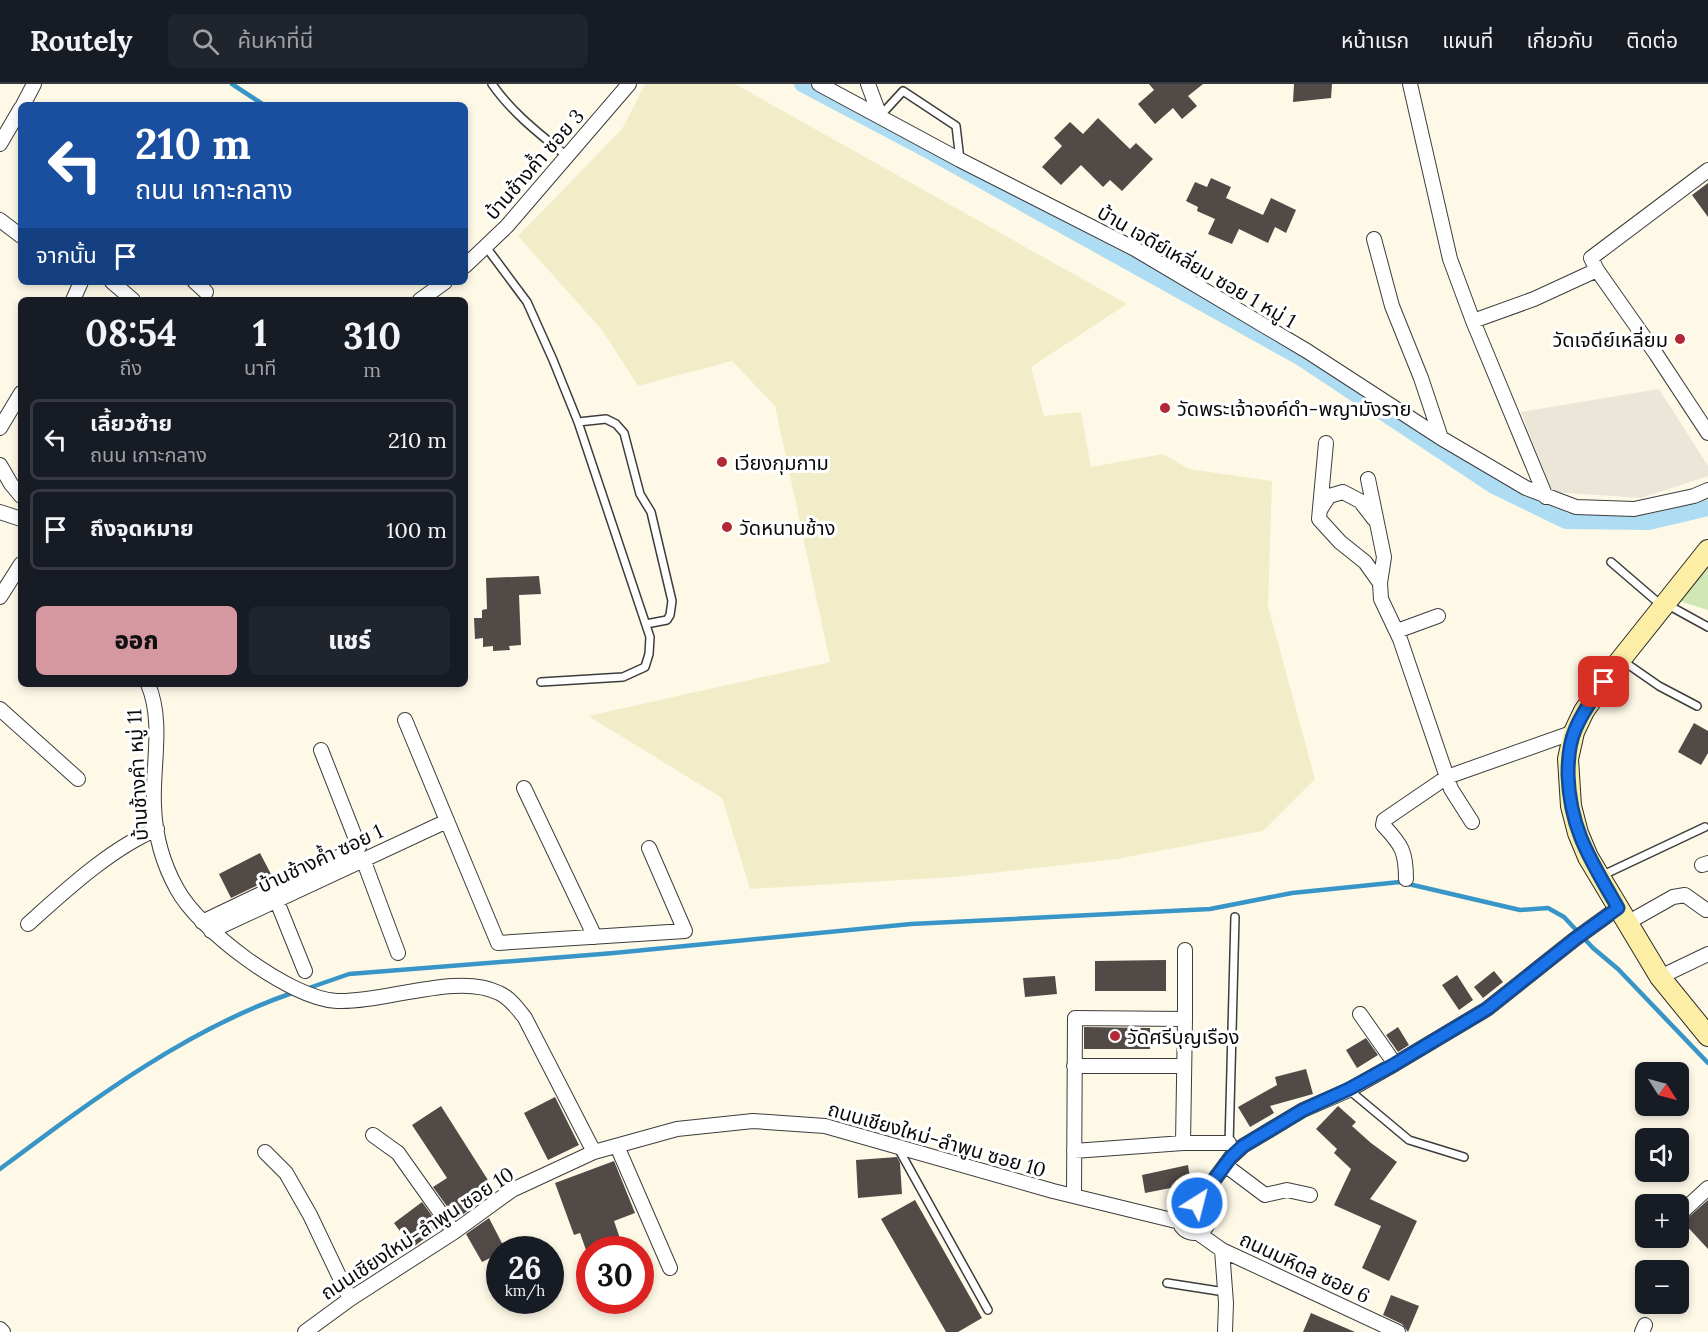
<!DOCTYPE html>
<html lang="th">
<head>
<meta charset="utf-8">
<style>
  body { margin:0; font-family:Lora,"Noto Sans Thai",serif; background:#20242c; color:#f1f3f6; height:100vh; display:flex; flex-direction:column; font-size:22px; white-space:nowrap }
  * { box-sizing:border-box; margin:0 }
  p { font-size:20px; color:#9ea1a6 }
  .icon { flex:none; width:33px; height:33px; fill:none; stroke:currentColor; stroke-width:2; stroke-linecap:round; stroke-linejoin:round }
  .map { position:relative; flex:1; overflow:hidden }
  .details { position:absolute; left:18px; top:213px; width:450px; height:390px; display:flex; flex-direction:column; background:#171b24; border-radius:9px; box-shadow:0 3px 9px #0003 }
  .details>* { flex:none }
  .top-card { position:absolute; left:18px; top:18px; width:450px; height:183px; border-radius:9px; box-shadow:0 3px 9px #0003; background:#1a4fa0; color:#fff; overflow:hidden }
  .needle { width:39px; rotate:126deg }
  .buttons { position:absolute; left:1635px; top:978px; display:grid; gap:12px }
  .buttons a { display:grid; place-items:center; width:54px; height:54px; border-radius:9px; background:#171b24; box-shadow:0 3px 9px #0003; font-size:30px }
  .speed { position:absolute; left:486px; top:1152px; display:flex; gap:12px; font-size:30px; font-weight:700; text-align:center }
  .speed>* { display:grid; place-content:center; width:78px; height:78px; border-radius:50%; background:#171b24; box-shadow:0 3px 9px #0003; line-height:1 }
  .speed small { font-size:15px; font-weight:400 }
  .speed .limit { border:9px solid #d22; background:#fff; color:#111 }
  .pin { position:absolute; display:grid; place-items:center; width:51px; height:51px; color:#fff; margin:-26px; border-radius:12px; box-shadow:0 3px 9px #0006 }
  .me { position:absolute; width:66px; margin:-33px; rotate:36deg; stroke-linejoin:round; filter:drop-shadow(0 0 4px #0008) }
  .turn { display:flex; align-items:center; gap:21px; height:126px; padding:0 18px; font-size:27px }
  .turn .icon { width:78px; height:78px; stroke-width:2.5 }
  .turn b { display:block; font-size:42px; line-height:51px }
  .then { display:flex; align-items:center; height:57px; padding:0 18px; background:#0003; gap:12px; font-size:22px }
  .eta { display:flex; justify-content:space-evenly; align-items:center; height:102px; text-align:center }
  .eta b { font-size:36px; font-weight:800; line-height:42px }
  .primary-button { display:flex; gap:12px; margin-top:auto; padding:12px 18px }
  .primary-button a { flex:1; height:69px; border-radius:9px; background:#d598a0; color:#111; font-size:24px; font-weight:800; line-height:69px; text-align:center }
  .primary-button a+a { background:#20242c; color:#f1f3f6 }
  ul { padding:0; list-style:none }
  li { display:flex; align-items:center; gap:18px; height:81px; margin:0 12px 9px; padding:0 6px; border:3px solid #363941; border-radius:9px }
  li div { flex:1 }
  li b { display:block; font-size:22px }
  li em { font-style:normal }
  header { display:flex; align-items:center; gap:36px; box-sizing:border-box; height:84px; padding:0 30px; background:#171b24; border-bottom:2px solid #363941 }
  header strong { font-size:28px }
  nav { display:flex; gap:33px; margin-inline-start:auto; font-size:21px }
  .search { width:420px; height:54px; background:#20242c; display:flex; align-items:center; gap:15px; box-sizing:border-box; padding:0 21px; border-radius:9px; color:#9ea1a6; font-size:22px }
  .map>svg:first-child { display:block }
  .farmland { fill:#f2edc9 }
  .green { fill:#d0e6b4 }
  .plaza { fill:#ece6d9 }
  .lines { fill:none; stroke-linecap:round; stroke-linejoin:round }
  .stream { stroke:#3895c7; stroke-width:4.5 }
  .canal { stroke:#aeddf3; stroke-width:16 }
  .building { fill:#524a47 }
  .lane-casing { stroke:#3d3d3d; stroke-width:10 }
  .street-casing { stroke:#3d3d3d; stroke-width:16 }
  .secondary-casing { stroke:#2c2c2c; stroke-width:22 }
  .lane { stroke:#fff; stroke-width:7 }
  .street { stroke:#fff; stroke-width:14 }
  .secondary { stroke:#fceea5; stroke-width:20 }
  .route-casing { stroke:#114b97; stroke-width:15 }
  .route { stroke:#1a73e8; stroke-width:10 }
  .poi-dot { fill:#b32836; stroke:#fff; stroke-width:2 }
  .labels { text-anchor:middle; dominant-baseline:central; stroke-width:6; stroke-linejoin:round; paint-order:stroke }
  .street-label { font-size:20px; fill:#0a0a0a; stroke:#fff }
  .poi-label { font-size:20px; fill:#0a0a0a; stroke:#fff; text-anchor:start }
</style>
</head>
<body>
<header>
<strong>Routely</strong>
<div class="search"><svg class="icon" aria-label="search" viewBox="0 0 24 24"><circle cx="10" cy="10" r="6"/><path d="M15 15l6 6"/></svg>ค้นหาที่นี่</div>
<nav><a>หน้าแรก</a><a>แผนที่</a><a>เกี่ยวกับ</a><a>ติดต่อ</a></nav>
</header>
<div class="map">
<svg width="1708" height="1248" viewBox="0 0 1708 1248">
  <rect width="100%" height="100%" fill="#fef9e7"/>
  <path class="farmland" d="M 645,0 L 735,0 L 1127,220 L 1031,283 L 1044,332 L 1081,328 L 1091,383 L 1163,370 L 1189,385 L 1272,397 L 1268,522 L 1315,695 L 1263,747 L 1117,775 L 954,793 L 750,805 L 722,714 L 588,632 L 830,578 L 775,322 L 732,277 L 638,302 L 602,246 L 518,152 L 622,45 Z"/>
  <path class="green" d="M 1708,482 L 1708,526 L 1679,517 Z"/>
  <path class="plaza" d="M 1659,305 L 1708,382 L 1708,392 L 1641,414 L 1552,408 L 1521,328 Z"/>
  <g class="lines">
    <path class="stream" d="M 232,0 L 264,21
      M 306,905 L 349,890 L 614,869 L 911,840 L 1210,825 L 1292,809 L 1400,798 L 1520,826 L 1548,824 L 1564,833 L 1593,864 L 1618,885 L 1708,979
      M 0,1085 C 91,1017 186,945 295,908"/>
    <path class="canal" d="M 802,0 L 927,66 L 1301,274 L 1494,402 L 1566,437 L 1649,438 L 1708,424"/>
  </g>
  <path class="building" d="M 1149,0 L 1203,0 L 1188,12 L 1197,22 L 1182,35 L 1173,24 L 1155,40 L 1138,20 L 1154,6 Z
    M 1294,0 L 1332,0 L 1331,14 L 1293,18 Z
    M 1098,34 L 1130,65 L 1136,59 L 1153,75 L 1122,107 L 1110,96 L 1103,103 L 1081,81 L 1061,101 L 1042,83 L 1062,62 L 1054,54 L 1070,38 L 1083,50 Z
    M 1211,94 L 1231,103 L 1226,114 L 1263,131 L 1271,114 L 1296,126 L 1286,149 L 1275,143 L 1268,159 L 1239,145 L 1232,160 L 1208,150 L 1215,135 L 1197,127 L 1198,123 L 1186,117 L 1195,98 L 1207,103 Z
    M 1708,99 L 1708,133 L 1692,111 Z
    M 539,492 L 541,510 L 519,511 L 521,561 L 509,562 L 510,566 L 493,567 L 493,562 L 483,563 L 483,554 L 475,555 L 474,534 L 482,534 L 482,526 L 487,525 L 486,494 Z
    M 1694,639 L 1708,647 L 1708,669 L 1701,681 L 1678,668 Z
    M 260,769 L 273,794 L 231,814 L 219,790 Z
    M 1166,876 L 1166,907 L 1095,907 L 1095,877 Z
    M 1494,887 L 1503,898 L 1483,914 L 1474,903 Z
    M 1457,891 L 1473,916 L 1459,926 L 1442,901 Z
    M 1055,892 L 1057,910 L 1025,913 L 1023,894 Z
    M 1084,943 L 1150,944 L 1150,965 L 1084,965 Z
    M 1398,943 L 1409,961 L 1398,968 L 1386,951 Z
    M 1366,954 L 1378,971 L 1357,984 L 1346,966 Z
    M 1306,985 L 1313,1010 L 1270,1022 L 1274,1029 L 1250,1043 L 1238,1023 L 1277,1001 L 1275,993 Z
    M 555,1013 L 579,1061 L 548,1076 L 524,1029 Z
    M 441,1022 L 493,1104 L 478,1111 L 480,1118 L 458,1134 L 456,1131 L 454,1132 L 433,1103 L 447,1094 L 412,1041 Z
    M 1338,1022 L 1356,1038 L 1352,1042 L 1371,1059 L 1397,1078 L 1370,1115 L 1417,1137 L 1389,1197 L 1362,1184 L 1381,1142 L 1334,1121 L 1351,1085 L 1334,1069 L 1337,1065 L 1316,1045 Z
    M 897,1073 L 900,1079 L 902,1110 L 858,1114 L 856,1076 Z
    M 614,1077 L 635,1129 L 614,1137 L 624,1166 L 586,1166 L 580,1149 L 574,1151 L 555,1099 Z
    M 1188,1081 L 1191,1100 L 1145,1109 L 1142,1091 Z
    M 915,1116 L 982,1234 L 958,1248 L 946,1248 L 881,1135 Z
    M 1708,1116 L 1708,1165 L 1683,1138 Z
    M 422,1118 L 440,1143 L 412,1164 L 394,1139 Z
    M 489,1134 L 505,1165 L 500,1166 L 500,1169 L 482,1178 L 466,1150 Z
    M 1391,1211 L 1419,1222 L 1408,1248 L 1402,1240 L 1383,1231 Z
    M 1311,1229 L 1355,1248 L 1303,1248 Z"/>
  <g class="lines">
    <defs>
      <path id="lane" d="M 492,0 C 512,29 541,51 568,73
        M 880,32 L 903,7 L 956,42 L 960,76
        M 486,163 L 527,218 L 553,276 L 578,338 L 650,553 L 649,570 L 645,583 L 623,593 L 541,598
        M 578,338 L 606,335 L 616,340 L 624,349 L 640,410 L 651,428 L 672,517 L 670,531 L 667,536 L 646,540
        M 1611,478 L 1661,521
        M 1668,521 L 1708,543
        M 1623,577 L 1659,602 L 1697,622
        M 1601,792 L 1705,743
        M 1349,1006 L 1409,1056 L 1464,1073
        M 1229,1061 L 1235,833
        M 898,1064 L 988,1226
        M 1167,1199 L 1225,1208"/>
      <path id="street" d="M 819,0 L 960,76 L 1135,165 L 1307,267 L 1441,354 L 1526,404 L 1576,423 L 1634,425 L 1694,412 L 1708,406
        M 868,0 L 880,32
        M 1410,0 L 1450,175 L 1473,237 L 1546,413
        M 23,21 L 34,0
        M 0,60 L 21,24
        M 1708,86 L 1591,174 L 1597,186 L 1656,270 L 1708,349
        M 0,136 L 21,152
        M 1374,155 L 1392,222 L 1421,294 L 1441,354
        M 465,182 L 507,142 L 629,0
        M 112,198 L 133,216
        M 195,198 L 206,208
        M 73,216 L 81,198
        M 420,216 L 445,198
        M 1473,237 L 1534,215 L 1597,186
        M 0,344 L 21,309
        M 1326,359 L 1319,435 L 1340,458 L 1365,478 L 1380,499
        M 0,381 L 11,400 L 21,412
        M 1368,395 L 1384,473 L 1380,499 L 1381,515 L 1400,555 L 1451,705 L 1472,738
        M 1320,426 L 1329,412 L 1343,408 L 1360,417 L 1374,435
        M 0,428 L 21,435
        M 0,513 L 21,480
        M 1397,547 L 1438,532
        M 148,600 C 164,638 152,682 154,722 C 155,751 163,780 177,805 C 199,846 290,915 337,917 C 384,919 458,888 499,909 C 510,914 518,925 525,934 L 594,1068
        M 0,625 L 78,695
        M 405,636 L 498,859 L 685,847 L 649,764
        M 524,704 L 595,853
        M 363,775 L 398,869
        M 1702,781 L 1708,779
        M 1406,795 C 1406,768 1402,761 1383,741 L 1384,736 L 1447,693 L 1574,648
        M 276,815 L 305,887
        M 202,838 L 359,763 L 321,666
        M 1627,839 L 1673,813 L 1685,811 L 1706,826
        M 28,840 C 65,807 111,764 157,745
        M 211,847 L 447,737
        M 1185,866 L 1185,935
        M 1660,893 L 1708,870
        M 1360,930 L 1395,980
        M 1074,982 L 1184,982
        M 373,1051 L 398,1069 L 454,1148
        M 617,1062 L 670,1184
        M 1074,1067 L 1183,1059 L 1229,1059
        M 265,1068 L 286,1089 L 310,1131 L 350,1215
        M 1225,1081 L 1265,1111 L 1287,1106 L 1310,1111
        M 1074,1112 L 1075,934 L 1185,935 L 1183,1059
        M 1197,1119 L 1231,1073 L 1243,1062 L 1303,1026 L 1349,1006 L 1395,980 L 1487,925 L 1575,855 L 1618,824
        M1179 1134a15 15 0 1 1 30 0a15 15 0 1 1-30 0Z
        M 1683,1127 L 1708,1104
        M 1198,1149 L 1222,1166 L 1398,1248
        M 1222,1166 L 1226,1219 L 1225,1248
        M 0,1245 L 3,1248
        M 305,1248 L 350,1215 L 454,1148 L 512,1106 L 594,1068 L 677,1045 L 753,1037 L 825,1042 L 1053,1107 L 1180,1138
        M 1642,1248 L 1645,1241"/>
      <path id="secondary" d="M 1708,466 L 1614,584 L 1584,627 L 1574,648 L 1568,675 L 1571,722 L 1578,749 L 1588,773 L 1660,893 L 1708,952"/>
    </defs>
    <use href="#lane" class="lane-casing"/>
    <use href="#street" class="street-casing"/>
    <use href="#secondary" class="secondary-casing"/>
    <use href="#lane" class="lane"/>
    <use href="#street" class="street"/>
    <use href="#secondary" class="secondary"/>
  </g>
  <g class="lines">
    <defs>
      <path id="route" d="M 1197,1119 L 1231,1073 L 1243,1062 L 1303,1026 L 1349,1005 L 1395,980 L 1487,925 L 1575,855 L 1618,824 C 1592,778 1570,747 1568,691 C 1568,676 1569,660 1575,646 C 1582,628 1593,614 1604,598"/>
    </defs>
    <use href="#route" class="route-casing"/>
    <use href="#route" class="route"/>
  </g>
  <g class="poi-dot">
    <circle cx="1680" cy="255" r="6"/>
    <circle cx="1165" cy="324" r="6"/>
    <circle cx="722" cy="378" r="6"/>
    <circle cx="727" cy="443" r="6"/>
    <circle cx="1115" cy="952" r="6"/>
  </g>
  <g class="labels">
    <g class="street-label">
      <text transform="translate(534 80) rotate(-49)">บ้านช้างค้ำ ซอย 3</text>
      <text transform="translate(1197 182) rotate(30)">บ้าน เจดีย์เหลี่ยม ซอย 1 หมู่ 1</text>
      <text transform="translate(137 691) rotate(-93)">บ้านช้างคำ หมู่ 11</text>
      <text transform="translate(320 774) rotate(-25)">บ้านช้างค้ำ ซอย 1</text>
      <text transform="translate(937 1055) rotate(16)">ถนนเชียงใหม่-ลำพูน ซอย 10</text>
      <text transform="translate(417 1149) rotate(-33)">ถนนเชียงใหม่-ลำพูน ซอย 10</text>
      <text transform="translate(1305 1183) rotate(25)">ถนนมหิดล ซอย 6</text>
    </g>
    <g class="poi-label">
      <text x="1668" y="255" text-anchor="end">วัดเจดีย์เหลี่ยม</text>
      <text x="1177" y="324">วัดพระเจ้าองค์ดำ-พญามังราย</text>
      <text x="734" y="378">เวียงกุมกาม</text>
      <text x="739" y="443">วัดหนานช้าง</text>
      <text x="1127" y="952">วัดศรีบุญเรือง</text>
    </g>
  </g>
</svg>
<div class="buttons">
<a><svg class="needle" viewBox="-14 -14 28 28"><path d="M0-13l5 13h-10z" fill="#e53935"/><path d="M0 13l5-13h-10z" fill="#9ea1a6"/></svg></a>
<a><svg class="icon" aria-label="sound" viewBox="0 0 24 24"><path d="M4 9h4l5-4v14l-5-4H4zM17 9q2 3 0 6"/></svg></a>
<a>+</a>
<a>−</a>
</div>
<div class="speed"><div>26<small>km/h</small></div><div class="limit">30</div></div>
<div class="pin" style="left:1604px;top:598px;background:#d93025"><svg class="icon" aria-label="arrive" viewBox="0 0 24 24"><path d="M6 21V4h12l-3 4 3 4H6"/></svg></div>
<svg class="me" style="left:1197px;top:1119px" viewBox="-20 -20 40 40"><circle r="17" fill="#1a73e8" stroke="#fff" stroke-width="3"/><path d="M0-11L8 9 0 5-8 9z" fill="#fff"/></svg>
<div class="top-card">
<div class="turn"><svg class="icon" aria-label="left" viewBox="0 0 24 24"><path d="M17 20v-9H6M10 6l-5 5 5 5"/></svg><div><b>210 m</b>ถนน เกาะกลาง</div></div>
<div class="then">จากนั้น<svg class="icon" aria-label="arrive" viewBox="0 0 24 24"><path d="M6 21V4h12l-3 4 3 4H6"/></svg></div>
</div>
<section class="details">
<div class="eta">
<div><b>08:54</b><p>ถึง</p></div>
<div><b>1</b><p>นาที</p></div>
<div><b>310</b><p>m</p></div>
</div>
<ul>
<li><svg class="icon" aria-label="left" viewBox="0 0 24 24"><path d="M17 20v-9H6M10 6l-5 5 5 5"/></svg><div><b>เลี้ยวซ้าย</b><p>ถนน เกาะกลาง</p></div><em>210 m</em></li>
<li><svg class="icon" aria-label="arrive" viewBox="0 0 24 24"><path d="M6 21V4h12l-3 4 3 4H6"/></svg><div><b>ถึงจุดหมาย</b></div><em>100 m</em></li>
</ul>
<div class="primary-button"><a>ออก</a><a>แชร์</a></div>
</section>
</div>
</body>
</html>
